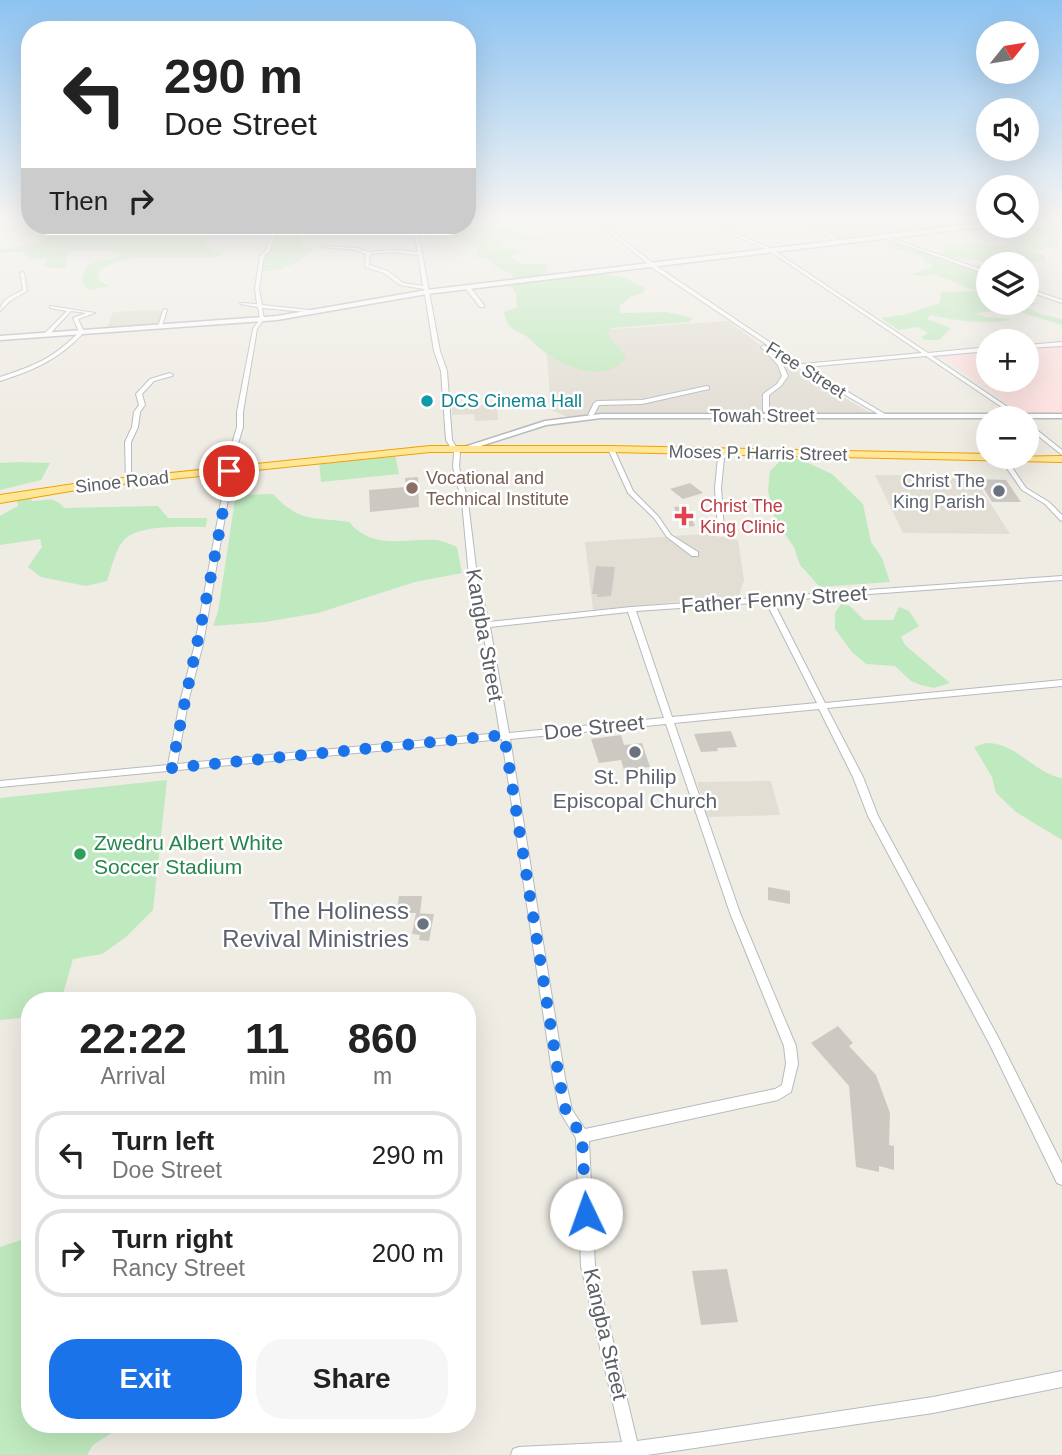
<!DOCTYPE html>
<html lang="en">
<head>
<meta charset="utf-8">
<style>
  body { margin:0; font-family:Helvetica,sans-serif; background:#f6f6f6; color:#222; height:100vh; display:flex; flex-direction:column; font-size:26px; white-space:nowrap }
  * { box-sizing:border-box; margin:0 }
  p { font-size:23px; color:#767676 }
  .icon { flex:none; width:38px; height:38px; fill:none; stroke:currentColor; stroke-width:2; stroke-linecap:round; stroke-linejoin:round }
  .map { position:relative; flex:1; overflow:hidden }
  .side { position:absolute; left:21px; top:992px; width:455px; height:441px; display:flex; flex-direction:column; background:#fff; border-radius:28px; box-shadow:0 7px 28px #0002 }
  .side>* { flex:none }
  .guide { position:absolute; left:21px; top:21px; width:455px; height:214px; border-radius:28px; box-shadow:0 7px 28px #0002; background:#fff; color:#222; overflow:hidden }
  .needle { width:46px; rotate:60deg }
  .tools { position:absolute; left:976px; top:21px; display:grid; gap:14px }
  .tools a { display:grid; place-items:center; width:63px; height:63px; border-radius:50%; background:#fff; box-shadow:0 7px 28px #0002; font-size:35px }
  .pin { position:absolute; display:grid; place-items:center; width:60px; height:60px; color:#fff; margin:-30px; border:4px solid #fff; border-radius:50%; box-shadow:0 2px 7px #0007 }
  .me { position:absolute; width:77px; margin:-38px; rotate:357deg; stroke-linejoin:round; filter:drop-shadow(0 0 5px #0008) }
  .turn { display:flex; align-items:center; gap:24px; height:147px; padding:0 28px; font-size:32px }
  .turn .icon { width:91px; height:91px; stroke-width:2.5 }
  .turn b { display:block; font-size:49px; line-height:60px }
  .then { display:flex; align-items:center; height:66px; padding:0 28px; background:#0003; gap:14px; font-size:26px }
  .eta { display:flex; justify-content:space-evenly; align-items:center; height:119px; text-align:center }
  .eta b { font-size:42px; font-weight:600; line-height:49px }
  .cta { display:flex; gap:14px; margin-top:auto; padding:14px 28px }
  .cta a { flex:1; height:80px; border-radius:28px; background:#1a73e8; color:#fff; font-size:28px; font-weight:600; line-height:80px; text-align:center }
  .cta a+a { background:#f6f6f6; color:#222 }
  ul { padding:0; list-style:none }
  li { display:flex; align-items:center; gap:21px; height:88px; margin:0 14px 10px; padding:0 14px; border:4px solid #e0e0e0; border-radius:28px }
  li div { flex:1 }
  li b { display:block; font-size:26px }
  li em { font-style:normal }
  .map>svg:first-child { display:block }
  .education { fill:#e2ded4 }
  .medical { fill:#fde1df }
  .green { fill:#bfe9be }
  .building { fill:#ccc9c3 }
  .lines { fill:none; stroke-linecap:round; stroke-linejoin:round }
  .minor-casing { stroke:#b6babf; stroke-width:2 }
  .tertiary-casing { stroke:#b6babf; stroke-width:3 }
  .trunk-casing { stroke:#f3a100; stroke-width:2 }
  .minor { fill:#fff; fill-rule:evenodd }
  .tertiary { fill:#fff; fill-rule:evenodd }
  .trunk { fill:#ffe79a; fill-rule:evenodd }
  .route { stroke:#1a73e8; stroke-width:12; stroke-dasharray:0 21.6 }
  .culture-dot { fill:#0f9aa8; stroke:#fff; stroke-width:2.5 }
  .education-dot { fill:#8d6e63; stroke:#fff; stroke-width:2.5 }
  .worship-dot { fill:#6b7280; stroke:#fff; stroke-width:2.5 }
  .health-dot { fill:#e0444e; stroke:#fff; stroke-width:2.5 }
  .leisure-dot { fill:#2e9e5b; stroke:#fff; stroke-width:2.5 }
  .labels { text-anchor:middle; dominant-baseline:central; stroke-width:5; stroke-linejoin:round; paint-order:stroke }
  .far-street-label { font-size:18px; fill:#5c6065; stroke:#fff }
  .far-culture-label { font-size:18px; fill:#0d838f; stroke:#fff; text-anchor:start }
  .far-education-label { font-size:18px; fill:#785e54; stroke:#fff; text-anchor:start }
  .far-worship-label { font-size:18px; fill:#5b616d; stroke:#fff; text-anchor:end }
  .far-health-label { font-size:18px; fill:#be3a42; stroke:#fff; text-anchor:start }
  .street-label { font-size:21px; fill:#5c6065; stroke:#fff }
  .worship-label { font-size:21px; fill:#5b616d; stroke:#fff }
  .leisure-label { font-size:21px; fill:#27864d; stroke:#fff; text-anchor:start }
  .near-worship-label { font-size:24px; fill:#5b616d; stroke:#fff; text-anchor:end }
</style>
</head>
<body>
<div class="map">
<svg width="1062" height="1455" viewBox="0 0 1062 1455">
  <rect width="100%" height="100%" fill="#efece4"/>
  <path class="education" d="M 812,220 L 989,220 L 989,221 L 841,238 L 833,237 Z
    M 153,310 L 164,311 L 160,325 L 107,328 L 113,312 Z
    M 728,321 L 780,360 L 872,414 L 612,413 L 568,417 L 551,410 L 546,345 L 543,334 Z
    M 497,405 L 498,420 L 475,421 L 474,414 L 452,415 L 452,406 Z
    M 875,475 L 973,476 L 1010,534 L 903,533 Z
    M 704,534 L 738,540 L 744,580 L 739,596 L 593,610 L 585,542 Z
    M 771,781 L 780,815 L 707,817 L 697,782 Z"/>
  <path class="medical" d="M 1062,346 L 1062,414 L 1022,414 L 940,355 L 989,352 L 989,380 L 1027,380 L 1027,349 Z"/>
  <path class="green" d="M 467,220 L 491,220 L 494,226 L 543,239 L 543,241 C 529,242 514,236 500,244 L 505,248 L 523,251 L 510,257 L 522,264 L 548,264 L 545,275 L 514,278 C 507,269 494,269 488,259 L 476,257 L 478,250 L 458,238 L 443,226 L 467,226 Z
    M 1054,220 L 1062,220 L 1062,239 L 1057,242 L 1061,247 L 1033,251 L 1045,256 L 1045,262 L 989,264 L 989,272 L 975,266 L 987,263 C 968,257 961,264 940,253 L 945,250 L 942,246 L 975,242 L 990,246 L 1012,245 L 1012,242 L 1002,239 L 1011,238 L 1012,236 L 1000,232 L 1053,224 L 1056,223 Z
    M 109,227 L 129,228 L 134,233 L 134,239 L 205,235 L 209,237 L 205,243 L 210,249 L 222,252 L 221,256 L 210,258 L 133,258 L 115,262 L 100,270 L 98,280 L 109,286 L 89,290 L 82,283 C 82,252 105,267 121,254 C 106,247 84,248 68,253 L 66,267 C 59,268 50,270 45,265 L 46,259 L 30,258 L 23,252 L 0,253 L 0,249 L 41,243 L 39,239 L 51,235 L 90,235 L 94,229 Z
    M 277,230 L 299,230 L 301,243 L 314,249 C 302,260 280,273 263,271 C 261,256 276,244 277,230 Z
    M 886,242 L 904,244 L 941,258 L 936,260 L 947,261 L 989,276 L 989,303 L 1040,303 L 1027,307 L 1040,314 L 1062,319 L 1062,325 L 1009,309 L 977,313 L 985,317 L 1011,319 C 989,326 953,320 930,315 L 927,319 L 951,328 L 939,340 L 925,340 L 921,337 L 928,333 L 918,327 L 898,330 L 881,318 L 903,315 L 940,303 L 941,292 L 976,291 L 933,274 L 921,276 L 909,274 L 931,268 L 932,264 L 924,262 L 924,257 L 888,247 Z
    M 598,273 L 624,277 L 645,288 L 644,292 L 630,297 L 620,306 L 620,313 L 667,312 L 693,318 L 689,322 L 612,328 L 607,334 L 626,357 C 603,389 552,362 533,342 C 519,327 510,337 504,312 L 517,307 L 516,293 L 509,284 Z
    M 395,454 L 399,474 L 321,482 L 319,461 Z
    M 797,458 L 832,474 L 863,504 L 871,542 L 882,558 L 890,582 L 820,587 L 800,565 L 794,547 L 775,520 L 768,491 L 770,471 L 780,461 Z
    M 18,462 L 50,463 L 41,480 L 0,490 L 0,463 Z
    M 30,494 L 32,501 C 46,501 53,495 64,508 L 158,506 L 168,518 L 207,518 L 206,527 C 185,527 139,524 124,540 C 116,548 111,570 107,581 L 86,586 L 41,577 L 28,567 L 42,547 L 40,539 L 0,545 L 0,516 L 18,506 L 16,496 Z
    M 273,494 C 300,523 313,517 349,522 C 374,551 404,538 436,540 C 443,541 450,544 457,547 L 462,573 L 415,582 L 318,613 L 265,622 L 213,626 L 218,612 L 235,500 L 244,495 Z
    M 841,604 L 850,606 L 864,620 L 893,620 L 899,607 L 909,611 L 919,626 L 901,637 L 905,645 L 950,683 L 934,688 L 921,685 L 911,681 L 895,666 L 866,664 L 852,652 L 835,629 L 835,613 Z
    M 986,743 C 1018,743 1033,773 1062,778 L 1062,840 L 1016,812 L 996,793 L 992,777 L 974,747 Z
    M 167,780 L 153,910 L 126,937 L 102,954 L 73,959 L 61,1001 L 30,1001 L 30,1017 L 0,1020 L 0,798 Z
    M 30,1237 L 30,1424 L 124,1425 L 93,1445 L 87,1455 L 0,1455 L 0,1247 Z"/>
  <path class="building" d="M 418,477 L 419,507 L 370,512 L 369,490 L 406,487 L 405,478 Z
    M 978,479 L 1006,480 L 1021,502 L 992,502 Z
    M 690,483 L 703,493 L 683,499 L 670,489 Z
    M 686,506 L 695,526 L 682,527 L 674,507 Z
    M 596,566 L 615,567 L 611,596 L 597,597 L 597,594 L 592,594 Z
    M 731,731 L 737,747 L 717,748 L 718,751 L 701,752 L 694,734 Z
    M 621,735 L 624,745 L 642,743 L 650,767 L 624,770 L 621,760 L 599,763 L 591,739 Z
    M 768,887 L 790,891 L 790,904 L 768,900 Z
    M 399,896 L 422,896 L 420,913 L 397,913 Z
    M 416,913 L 434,914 L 429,941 L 419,940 L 420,935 L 412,934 Z
    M 838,1026 L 853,1043 L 849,1046 L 876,1075 L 890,1113 L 889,1145 L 894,1146 L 894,1170 L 879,1166 L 879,1172 L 856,1167 L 849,1086 L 811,1043 Z
    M 727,1269 L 738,1322 L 701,1325 L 692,1271 Z"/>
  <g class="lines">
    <defs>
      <path id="minor" d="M 591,220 L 595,220 L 611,230 L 658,267 L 802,364 L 922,353 L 768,250 L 733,235 L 710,220 L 714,220 L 735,233 L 770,248 L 928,353 L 989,347 L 989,351 L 932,356 L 1024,418 L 1018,418 L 926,356 L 806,367 L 890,417 L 885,418 L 797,367 L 797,365 L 654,269 L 608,231 Z
        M 806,220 L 810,220 L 838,240 L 835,241 Z
        M 143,226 L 147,226 L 147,230 L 145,230 Z
        M 201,226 L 263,228 L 272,231 L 274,226 L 278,226 L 270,250 L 264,256 L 259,289 L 262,305 L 317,311 L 319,312 L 317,313 L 262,308 L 264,319 L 257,329 L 243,412 L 243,427 L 237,447 L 203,644 L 188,702 L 177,764 L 500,733 L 482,625 L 469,576 L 462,502 L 453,467 L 454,453 L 446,440 L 441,371 L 434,351 L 424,289 L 400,285 L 384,273 L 365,267 L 366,254 L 356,250 L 322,247 L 324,246 L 357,248 L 368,252 L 394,250 L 418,252 L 413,226 L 417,226 L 440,351 L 447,371 L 452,440 L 460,453 L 459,467 L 468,502 L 477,576 L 489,622 L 631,607 L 1062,576 L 1062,580 L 773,601 L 825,703 L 1062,680 L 1062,686 L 827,708 L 863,777 L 878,816 L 998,1037 L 1062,1164 L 1062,1185 L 1057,1183 L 990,1045 L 868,816 L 853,777 L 819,709 L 674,723 L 740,913 L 796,1046 L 798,1064 L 791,1092 L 778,1100 L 589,1141 L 595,1266 L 637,1441 L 703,1432 L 933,1397 L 1062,1371 L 1062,1387 L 933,1413 L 647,1455 L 511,1455 L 513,1449 L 519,1447 L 622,1442 L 581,1266 L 576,1138 L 560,1112 L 553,1078 L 502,739 L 0,787 L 0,781 L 168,765 L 180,702 L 195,644 L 231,447 L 237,427 L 237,412 L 253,329 L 260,319 L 258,307 L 240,304 L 242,303 L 257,304 L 255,289 L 260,256 L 266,250 L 271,234 L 262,230 ZM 394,252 L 418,255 L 423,286 L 403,283 L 388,271 L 369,265 L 370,254 ZM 766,602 L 817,703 L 672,717 L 636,611 ZM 628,612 L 664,718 L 509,733 L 490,627 ZM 666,724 L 730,913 L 784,1046 L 786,1064 L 782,1085 L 775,1089 L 585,1129 L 572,1110 L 565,1078 L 510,739 Z
        M 882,235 L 989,272 L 989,275 L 882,237 Z
        M 22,272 L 24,273 L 27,291 L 10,301 L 0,311 C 0,300 13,295 23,290 L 20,273 Z
        M 466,287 L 470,287 L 484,305 L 484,307 L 480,307 L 466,289 Z
        M 1027,288 L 1062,300 L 1062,303 L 1027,291 Z
        M 50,306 L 95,313 L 78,319 L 84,332 C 60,359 34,370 0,381 L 0,377 C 34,366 54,358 79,332 L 73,318 L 86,313 L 71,311 L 48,336 L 44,336 L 44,334 L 67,311 L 50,308 Z
        M 165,309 L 167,310 L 162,326 L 158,327 L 163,310 Z
        M 1062,342 L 1062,346 L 1027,348 L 1027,345 Z
        M 764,345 L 782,363 L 788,376 L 781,386 L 769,395 L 769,411 L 773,415 L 770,417 L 763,411 L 763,394 L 777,384 L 782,376 L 778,365 L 761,347 Z
        M 170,373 L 173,375 L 172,376 L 154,381 L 142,394 L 145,405 L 140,412 L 138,427 L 131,442 L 131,481 L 126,482 L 125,442 L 132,427 L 134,412 L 139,405 L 136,394 L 150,379 Z
        M 707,386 L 709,387 L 709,389 L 642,404 L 599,405 L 593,416 L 588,415 L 594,403 L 597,401 L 642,400 Z
        M 1027,422 L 1062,450 L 1062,455 L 1027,427 Z
        M 611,447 L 614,449 L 633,491 L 658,516 L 671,535 L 698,552 L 698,556 L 692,556 L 667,537 L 654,518 L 628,493 L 608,449 Z
        M 732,451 L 734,452 L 734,454 L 724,458 L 721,488 L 724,531 L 721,533 L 718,531 L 715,488 L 718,457 Z
        M 999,457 L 1005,457 L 1026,488 L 1049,502 L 1062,515 L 1062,521 L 1060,520 L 1045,504 L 1022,490 Z"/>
      <path id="tertiary" d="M 989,222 L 989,226 L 427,294 L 277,320 L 0,340 L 0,336 L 277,316 L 427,290 Z
        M 601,414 L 1062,414 L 1062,418 L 601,418 L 546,425 L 468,450 L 461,448 L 545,421 Z"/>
      <path id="trunk" d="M 430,446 L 611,446 L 989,454 L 989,457 L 1062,456 L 1062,462 L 611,452 L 430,452 L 94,487 L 0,503 L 0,495 L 94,481 Z"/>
    </defs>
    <use href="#minor" class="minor-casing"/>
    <use href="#tertiary" class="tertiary-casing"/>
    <use href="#trunk" class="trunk-casing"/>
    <use href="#minor" class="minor"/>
    <use href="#tertiary" class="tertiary"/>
    <use href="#trunk" class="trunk"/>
  </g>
  <linearGradient id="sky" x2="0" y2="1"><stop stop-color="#8dc3f1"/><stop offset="0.52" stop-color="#f8f6f3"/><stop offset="1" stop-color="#f8f6f3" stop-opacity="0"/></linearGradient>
  <rect width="1062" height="423" fill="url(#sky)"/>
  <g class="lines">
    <path class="route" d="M 229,471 C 215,571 190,669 172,768 L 504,735 L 559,1078 L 566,1112 L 582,1136 L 586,1214"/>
  </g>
  <circle class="culture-dot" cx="427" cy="401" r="7"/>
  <circle class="education-dot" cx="412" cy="488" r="7"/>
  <g class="worship-dot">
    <circle cx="999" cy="491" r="7"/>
    <circle cx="635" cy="752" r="7"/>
    <circle cx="423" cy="924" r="7"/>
  </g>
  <path class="health-dot" d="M680.5 505.5h7v7h7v7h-7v7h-7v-7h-7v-7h7z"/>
  <circle class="leisure-dot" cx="80" cy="854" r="7"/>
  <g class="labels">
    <g class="far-street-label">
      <text transform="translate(806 370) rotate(32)">Free Street</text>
      <text x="762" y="416">Towah Street</text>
      <text transform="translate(758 453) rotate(1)">Moses P. Harris Street</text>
      <text transform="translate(122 482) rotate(-6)">Sinoe Road</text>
    </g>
    <g class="far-culture-label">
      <text x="441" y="401">DCS Cinema Hall</text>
    </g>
    <g class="far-education-label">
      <text x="426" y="478">Vocational and<tspan x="426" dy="21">Technical Institute</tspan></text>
    </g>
    <g class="far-worship-label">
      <text x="985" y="481">Christ The<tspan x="985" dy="21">King Parish</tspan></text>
    </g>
    <g class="far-health-label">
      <text x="700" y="506">Christ The<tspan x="700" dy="21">King Clinic</tspan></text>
    </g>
    <g class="street-label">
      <text transform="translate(774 599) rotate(-4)">Father Fenny Street</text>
      <text transform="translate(485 635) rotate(80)">Kangba Street</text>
      <text transform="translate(594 727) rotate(-6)">Doe Street</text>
      <text transform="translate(606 1334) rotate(77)">Kangba Street</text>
    </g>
    <g class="worship-label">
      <text x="635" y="776">St. Philip<tspan x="635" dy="24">Episcopal Church</tspan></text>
    </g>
    <g class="leisure-label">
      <text x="94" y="842">Zwedru Albert White<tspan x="94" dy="24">Soccer Stadium</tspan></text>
    </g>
    <g class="near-worship-label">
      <text x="409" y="910">The Holiness<tspan x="409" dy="28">Revival Ministries</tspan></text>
    </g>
  </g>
</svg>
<div class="tools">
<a><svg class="needle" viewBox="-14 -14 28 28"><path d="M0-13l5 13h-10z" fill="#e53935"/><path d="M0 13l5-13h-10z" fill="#767676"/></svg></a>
<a><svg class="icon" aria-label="sound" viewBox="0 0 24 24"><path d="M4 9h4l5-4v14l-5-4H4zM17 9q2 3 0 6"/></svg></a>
<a><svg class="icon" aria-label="search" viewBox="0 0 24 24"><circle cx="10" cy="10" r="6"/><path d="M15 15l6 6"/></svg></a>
<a><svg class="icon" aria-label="layers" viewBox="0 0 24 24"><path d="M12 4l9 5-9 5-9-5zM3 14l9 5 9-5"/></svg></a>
<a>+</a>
<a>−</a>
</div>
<div class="pin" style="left:229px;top:471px;background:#d93025"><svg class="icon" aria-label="arrive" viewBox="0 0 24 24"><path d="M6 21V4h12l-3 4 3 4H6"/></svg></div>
<svg class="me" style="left:586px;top:1214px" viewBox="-20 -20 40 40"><circle r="19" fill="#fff"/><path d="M0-13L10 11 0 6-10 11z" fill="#1a73e8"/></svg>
<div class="guide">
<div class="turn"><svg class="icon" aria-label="left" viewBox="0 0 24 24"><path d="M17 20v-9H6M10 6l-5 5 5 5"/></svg><div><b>290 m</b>Doe Street</div></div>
<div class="then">Then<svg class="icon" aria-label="right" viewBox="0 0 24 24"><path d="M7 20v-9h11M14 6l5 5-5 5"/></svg></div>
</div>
<section class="side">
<div class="eta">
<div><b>22:22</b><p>Arrival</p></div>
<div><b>11</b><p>min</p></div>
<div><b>860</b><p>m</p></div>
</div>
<ul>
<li><svg class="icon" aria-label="left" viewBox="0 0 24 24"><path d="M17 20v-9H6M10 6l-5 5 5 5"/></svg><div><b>Turn left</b><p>Doe Street</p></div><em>290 m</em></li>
<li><svg class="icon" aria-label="right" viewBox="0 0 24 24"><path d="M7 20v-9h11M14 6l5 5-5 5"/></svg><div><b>Turn right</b><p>Rancy Street</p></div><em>200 m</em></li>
</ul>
<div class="cta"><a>Exit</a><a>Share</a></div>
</section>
</div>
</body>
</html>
